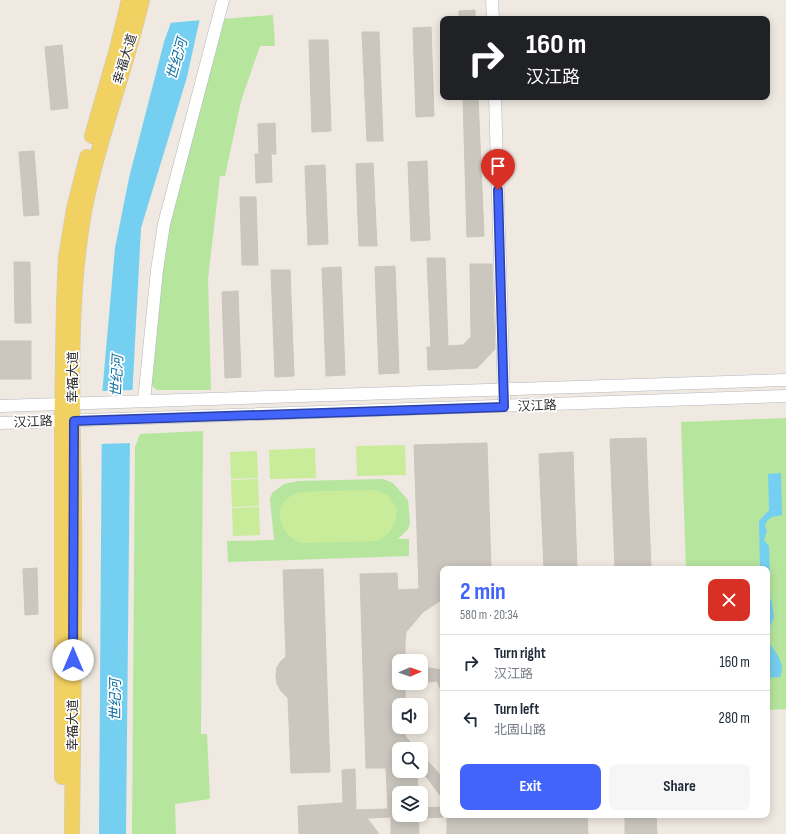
<!DOCTYPE html>
<html lang="en">
<head>
<meta charset="utf-8">
<style>
  body { margin:0; font-family:"Sofia Sans Condensed","Noto Sans SC",sans-serif; background:#f6f6f7; color:#1f2937; height:100vh; display:flex; flex-direction:column; font-size:15px; white-space:nowrap }
  * { box-sizing:border-box; margin:0 }
  p { font-size:13px; color:#747a83 }
  .icon { flex:none; width:22px; height:22px; fill:none; stroke:currentColor; stroke-width:2; stroke-linecap:round; stroke-linejoin:round }
  .map { position:relative; flex:1; overflow:hidden }
  .panel { position:absolute; left:440px; top:566px; width:330px; height:252px; display:flex; flex-direction:column; background:#fff; border-radius:8px; box-shadow:0 2px 10px #0003 }
  .panel>* { flex:none }
  .hud { position:absolute; left:440px; top:16px; width:330px; height:84px; border-radius:8px; box-shadow:0 2px 10px #0003; background:#202124; color:#fff; overflow:hidden }
  .needle { width:26px; rotate:88deg }
  .controls { position:absolute; left:392px; top:654px; display:grid; gap:8px }
  .controls a { display:grid; place-items:center; width:36px; height:36px; border-radius:8px; background:#fff; box-shadow:0 2px 10px #0003; font-size:20px }
  .pin { position:absolute; display:grid; place-items:center; width:34px; height:34px; color:#fff; margin:-41px -17px; border-radius:50% 50% 50% 0; rotate:-45deg; box-shadow:0 0 4px #0007 }
  .pin .icon { rotate:45deg }
  .me { position:absolute; width:44px; margin:-22px; rotate:0deg; stroke-linejoin:round; filter:drop-shadow(0 0 3px #0008) }
  .turn { display:flex; align-items:center; gap:14px; height:84px; padding:0 20px; font-size:18px }
  .turn .icon { width:52px; height:52px; stroke-width:2.5 }
  .turn b { display:block; font-size:28px; line-height:34px }
  .round { display:grid; place-items:center; flex:none; width:42px; height:42px; border-radius:8px; background:#f6f6f7 }
  .overview { display:flex; align-items:center; justify-content:space-between; height:68px; padding:0 20px }
  h1 { font-size:24px; font-weight:700; line-height:30px; color:#4264fb }
  .button { display:flex; gap:8px; margin-top:auto; padding:8px 20px }
  .button a { flex:1; height:46px; border-radius:8px; background:#4264fb; color:#fff; font-size:16px; font-weight:700; line-height:46px; text-align:center }
  .button a+a { background:#f6f6f7; color:#1f2937 }
  ul { padding:0; list-style:none }
  li { display:flex; align-items:center; gap:12px; height:56px; padding:0 20px; border-top:1px solid #e0e1e3 }
  li div { flex:1 }
  li b { display:block; font-size:15px }
  li em { font-style:normal }
  .map>svg:first-child { display:block }
  .green { fill:#b6e59e }
  .pitch { fill:#c9ec9a }
  .water { fill:#75cff0 }
  .pier { fill:#efe9e1 }
  .building { fill:#cbc7bf; stroke:#cbc5ba }
  .lines { fill:none; stroke-linecap:round; stroke-linejoin:round }
  .minor-casing { stroke:#b4b7c1; stroke-width:13 }
  .major-casing { stroke:#c9c9c9; stroke-width:16 }
  .minor { stroke:#fff; stroke-width:12 }
  .major { stroke:#f2d163; stroke-width:15 }
  .route-casing { stroke:#2b41a3; stroke-width:10 }
  .route { stroke:#4264fb; stroke-width:7 }
  .labels { text-anchor:middle; dominant-baseline:central; stroke-width:3.5; stroke-linejoin:round; paint-order:stroke }
  .street-label { font-size:13px; fill:#2e2e2e; stroke:#fff }
  .water-label { font-size:14px; font-style:italic; fill:#0d6fa3; stroke:#fff }
</style>
</head>
<body>
<div class="map">
<svg width="786" height="834" viewBox="0 0 786 834">
  <rect width="100%" height="100%" fill="#efe9e1"/>
  <path class="green" d="M 273,15 L 275,46 L 260,46 L 241,101 L 225,176 L 220,176 L 208,279 L 211,390 L 157,390 L 152,386 L 150,380 L 162,266 L 175,195 L 222,19 Z
    M 786,418 L 786,709 L 767,710 L 767,569 L 686,569 L 681,422 Z
    M 203,431 L 201,734 L 207,734 L 210,799 L 175,804 L 176,834 L 132,834 L 135,447 L 140,434 Z
    M 383,479 L 393,483 L 408,500 L 410,523 L 408,529 L 398,539 L 409,539 L 409,556 L 228,562 L 227,541 L 274,540 L 270,499 L 272,493 L 284,484 L 298,481 Z"/>
  <path class="pitch" d="M 405,445 L 406,475 L 357,476 L 356,446 Z
    M 315,448 L 316,478 L 270,479 L 269,450 Z
    M 257,451 L 258,478 L 231,479 L 230,452 Z
    M 258,479 L 259,506 L 232,507 L 231,480 Z
    M 375,490 L 387,495 L 397,508 L 395,523 L 389,533 L 378,541 L 302,543 C 292,540 284,533 281,522 C 277,510 283,500 294,494 C 303,490 361,491 375,490 Z
    M 259,507 L 260,535 L 233,536 L 232,508 Z"/>
  <path class="water" d="M 179,0 L 204,0 L 187,77 L 141,228 L 130,438 L 126,834 L 99,834 L 102,395 L 115,248 L 129,178 L 164,42 Z
    M 781,473 L 782,515 C 773,517 768,516 765,526 L 767,531 L 764,540 L 769,546 L 770,579 L 768,592 L 772,603 L 774,617 L 769,629 L 768,641 C 776,653 786,663 780,677 L 767,678 L 767,569 L 760,569 L 759,521 L 769,510 L 768,474 Z"/>
  <path class="pier" d="M 177,0 L 206,0 L 202,20 L 169,23 Z
    M 134,390 L 132,443 L 99,444 L 100,391 Z"/>
  <path class="building" d="M 475,10 L 475,19 L 459,19 L 459,11 Z
    M 431,27 L 434,116 L 416,117 L 413,28 Z
    M 362,32 L 379,32 L 383,141 L 367,141 Z
    M 309,40 L 328,40 L 331,131 L 312,132 Z
    M 62,45 L 68,108 L 51,110 L 45,47 Z
    M 463,97 L 478,97 L 484,236 L 467,237 Z
    M 275,123 L 276,154 L 271,154 L 272,182 L 256,183 L 255,154 L 259,154 L 258,124 Z
    M 34,151 L 39,215 L 24,216 L 19,152 Z
    M 427,161 L 430,240 L 411,241 L 408,162 Z
    M 373,163 L 377,246 L 359,246 L 356,164 Z
    M 325,165 L 328,244 L 308,245 L 305,166 Z
    M 240,197 L 256,197 L 258,265 L 242,265 Z
    M 427,258 L 445,258 L 448,346 L 463,345 L 471,337 L 470,264 L 492,264 L 495,349 L 477,368 L 428,370 L 427,347 L 431,347 Z
    M 14,262 L 30,262 L 31,323 L 15,323 Z
    M 395,266 L 399,373 L 379,374 L 375,267 Z
    M 341,267 L 345,375 L 326,376 L 322,268 Z
    M 271,270 L 290,270 L 294,376 L 275,377 Z
    M 238,291 L 241,377 L 225,378 L 222,292 Z
    M 0,341 L 31,341 L 31,379 L 0,379 Z
    M 646,438 L 651,569 L 615,569 L 610,439 Z
    M 487,443 L 491,569 L 443,569 L 443,599 L 423,612 L 406,632 L 405,641 L 405,661 L 399,661 L 399,683 L 405,683 L 405,705 L 399,705 L 399,727 L 405,727 L 405,736 L 417,749 L 399,749 L 399,771 L 417,771 L 418,793 L 399,793 L 399,815 L 418,815 L 419,834 L 391,834 L 391,817 L 367,818 L 379,834 L 299,834 L 298,806 L 343,803 L 342,770 L 355,769 L 356,810 L 388,809 L 386,768 L 366,768 L 360,574 L 397,573 L 398,590 L 419,589 L 414,445 Z
    M 573,452 L 577,569 L 544,569 L 539,454 Z
    M 37,568 L 38,614 L 25,615 L 23,569 Z
    M 323,569 L 330,772 L 291,773 L 288,698 L 281,691 L 277,684 L 276,676 L 277,667 L 281,661 L 286,657 L 283,570 Z
    M 421,667 L 443,670 L 443,695 L 437,681 L 421,683 Z
    M 421,754 L 443,778 L 443,799 L 421,770 Z
    M 443,807 L 443,817 L 421,818 L 421,808 Z
    M 447,815 L 587,815 L 588,834 L 447,834 Z
    M 625,815 L 656,815 L 657,834 L 625,834 Z"/>
  <g class="lines">
    <defs>
      <path id="minor" d="M 492,0 L 493,19
        M 495,97 L 504,398
        M 144,401 L 157,270 L 164,224 L 223,0
        M 0,406 L 786,380
        M 0,423 L 786,396"/>
      <path id="major" d="M 92,136 L 117,49 L 129,0
        M 62,777 L 62,421 L 64,303 L 66,257 L 74,209 L 87,157
        M 72,834 C 73,725 75,617 74,508 C 73,412 67,307 84,212 C 98,140 125,72 142,0"/>
    </defs>
    <use href="#minor" class="minor-casing"/>
    <use href="#major" class="major-casing"/>
    <use href="#minor" class="minor"/>
    <use href="#major" class="major"/>
  </g>
  <g class="lines">
    <defs>
      <path id="route" d="M 73,660 L 74,421 L 504,407 L 498,190"/>
    </defs>
    <use href="#route" class="route-casing"/>
    <use href="#route" class="route"/>
  </g>
  <g class="labels">
    <g class="street-label">
      <text transform="translate(125 59) rotate(-73)">幸福大道</text>
      <text transform="translate(73 377) rotate(-90)">幸福大道</text>
      <text transform="translate(537 406) rotate(-2)">汉江路</text>
      <text transform="translate(33 422) rotate(-2)">汉江路</text>
      <text transform="translate(73 725) rotate(-90)">幸福大道</text>
    </g>
    <g class="water-label">
      <text transform="translate(177 59) rotate(-74)">世纪河</text>
      <text transform="translate(117 376) rotate(-87)">世纪河</text>
      <text transform="translate(115 700) rotate(-90)">世纪河</text>
    </g>
  </g>
</svg>
<div class="controls">
<a><svg class="needle" viewBox="-14 -14 28 28"><path d="M0-13l5 13h-10z" fill="#e53935"/><path d="M0 13l5-13h-10z" fill="#747a83"/></svg></a>
<a><svg class="icon" aria-label="sound" viewBox="0 0 24 24"><path d="M4 9h4l5-4v14l-5-4H4zM17 9q2 3 0 6"/></svg></a>
<a><svg class="icon" aria-label="search" viewBox="0 0 24 24"><circle cx="10" cy="10" r="6"/><path d="M15 15l6 6"/></svg></a>
<a><svg class="icon" aria-label="layers" viewBox="0 0 24 24"><path d="M12 4l9 5-9 5-9-5zM3 14l9 5 9-5"/></svg></a>
</div>
<div class="pin" style="left:498px;top:190px;background:#d93025"><svg class="icon" aria-label="arrive" viewBox="0 0 24 24"><path d="M6 21V4h12l-3 4 3 4H6"/></svg></div>
<svg class="me" style="left:73px;top:660px" viewBox="-20 -20 40 40"><circle r="19" fill="#fff"/><path d="M0-13L10 11 0 6-10 11z" fill="#4264fb"/></svg>
<div class="hud">
<div class="turn"><svg class="icon" aria-label="right" viewBox="0 0 24 24"><path d="M7 20v-9h11M14 6l5 5-5 5"/></svg><div><b>160 m</b>汉江路</div></div>
</div>
<section class="panel">
<div class="overview"><div><h1>2 min</h1><p>580 m · 20:34</p></div><a class="round" style="background:#d93025;color:#fff"><svg class="icon" aria-label="close" viewBox="0 0 24 24"><path d="M6 6l12 12M18 6L6 18"/></svg></a></div>
<ul>
<li><svg class="icon" aria-label="right" viewBox="0 0 24 24"><path d="M7 20v-9h11M14 6l5 5-5 5"/></svg><div><b>Turn right</b><p>汉江路</p></div><em>160 m</em></li>
<li><svg class="icon" aria-label="left" viewBox="0 0 24 24"><path d="M17 20v-9H6M10 6l-5 5 5 5"/></svg><div><b>Turn left</b><p>北固山路</p></div><em>280 m</em></li>
</ul>
<div class="button"><a>Exit</a><a>Share</a></div>
</section>
</div>
</body>
</html>
